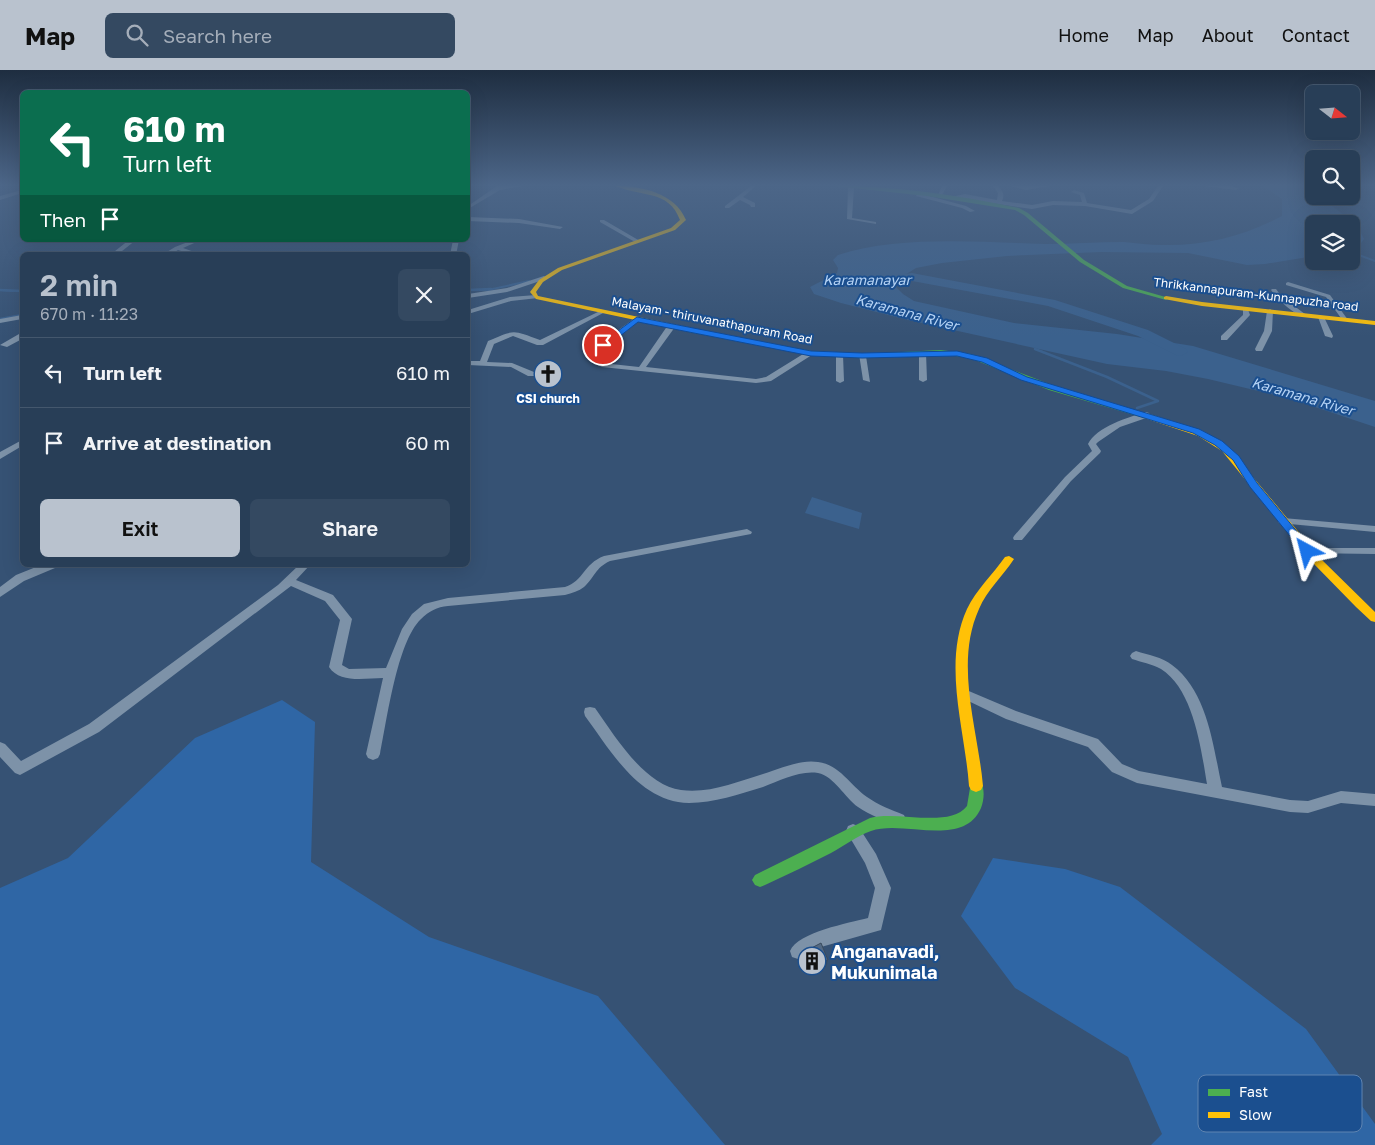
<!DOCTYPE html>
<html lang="en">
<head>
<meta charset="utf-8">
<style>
  body { margin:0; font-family:"Golos Text",sans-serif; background:#344961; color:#f1f3f6; height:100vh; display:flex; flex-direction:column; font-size:19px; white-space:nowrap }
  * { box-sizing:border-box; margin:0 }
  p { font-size:16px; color:#a5aeba }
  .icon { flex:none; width:28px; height:28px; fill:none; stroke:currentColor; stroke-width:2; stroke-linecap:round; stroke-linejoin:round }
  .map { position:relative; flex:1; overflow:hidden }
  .panel { position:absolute; left:20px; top:182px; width:450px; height:315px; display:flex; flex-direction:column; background:#283e57; border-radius:8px; box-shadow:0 5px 20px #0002,0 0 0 1px #44576d }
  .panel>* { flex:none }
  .hud { position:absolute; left:20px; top:20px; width:450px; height:152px; border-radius:8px; box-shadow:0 5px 20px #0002,0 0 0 1px #44576d; background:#0b6e4f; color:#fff; overflow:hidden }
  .needle { width:32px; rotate:107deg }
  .buttons { position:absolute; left:1305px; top:15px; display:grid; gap:10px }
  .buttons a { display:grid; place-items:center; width:55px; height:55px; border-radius:8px; background:#283e57; box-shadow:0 5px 20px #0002,0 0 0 1px #44576d; font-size:25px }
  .pin { position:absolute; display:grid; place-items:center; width:42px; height:42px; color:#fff; margin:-21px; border:2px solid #fff; border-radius:50%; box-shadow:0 1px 5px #0007 }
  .me { position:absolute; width:55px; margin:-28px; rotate:322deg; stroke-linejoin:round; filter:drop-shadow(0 0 4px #0008) }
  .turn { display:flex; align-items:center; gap:18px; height:105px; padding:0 20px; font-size:22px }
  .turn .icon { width:65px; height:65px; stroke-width:2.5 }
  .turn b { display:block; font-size:35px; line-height:42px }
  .then { display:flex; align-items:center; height:48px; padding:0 20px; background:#0003; gap:10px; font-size:19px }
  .round { display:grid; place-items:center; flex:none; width:52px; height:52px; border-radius:8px; background:#344961 }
  .head { display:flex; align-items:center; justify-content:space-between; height:85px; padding:0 20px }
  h1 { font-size:30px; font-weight:600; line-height:38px; color:#b9c2ce }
  .cta { display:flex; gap:10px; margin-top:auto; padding:10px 20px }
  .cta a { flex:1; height:58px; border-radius:8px; background:#b9c2ce; color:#111; font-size:20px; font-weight:600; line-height:58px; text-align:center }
  .cta a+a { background:#344961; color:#f1f3f6 }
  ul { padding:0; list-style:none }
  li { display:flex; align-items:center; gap:15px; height:70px; padding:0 20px; border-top:1px solid #44576d }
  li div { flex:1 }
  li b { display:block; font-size:19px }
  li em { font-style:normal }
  header { display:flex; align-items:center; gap:30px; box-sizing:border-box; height:70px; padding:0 25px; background:#b9c2ce; color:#111 }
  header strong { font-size:24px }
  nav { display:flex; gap:28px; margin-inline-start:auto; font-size:18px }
  .search { width:350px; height:45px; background:#344961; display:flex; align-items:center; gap:12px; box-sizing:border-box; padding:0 18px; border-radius:8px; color:#a5aeba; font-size:19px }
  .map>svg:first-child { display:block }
  .green { fill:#2f66a5 }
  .water { fill:#3b618d }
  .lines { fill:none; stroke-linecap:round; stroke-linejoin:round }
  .stream-far1 { stroke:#3b618d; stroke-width:2 }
  .stream { stroke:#3b618d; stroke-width:2.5 }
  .river { fill:#3b618d; fill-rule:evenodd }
  .street { fill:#7d92a8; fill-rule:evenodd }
  .fast { fill:#4caf50; fill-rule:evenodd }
  .slow { fill:#ffc107; fill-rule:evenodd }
  .wall { fill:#475a72 }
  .shaded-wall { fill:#394a5c }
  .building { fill:#526984; stroke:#394a5c }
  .route { fill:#1a73e8; stroke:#114b97 }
  .labels { text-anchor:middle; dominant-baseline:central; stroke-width:4; stroke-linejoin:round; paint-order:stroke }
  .far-street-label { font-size:12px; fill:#fff; stroke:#1b4f8f }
  .far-poi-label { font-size:12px; font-weight:bold; fill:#fff; stroke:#1b4f8f }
  .far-water-label { font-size:14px; font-style:italic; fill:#b5d3f5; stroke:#1b4f8f }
  .near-poi-label { font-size:18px; font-weight:bold; fill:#fff; stroke:#1b4f8f; text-anchor:start }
  .key { fill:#1b4f8f; stroke:#5f84b1; stroke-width:1 }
  .key-label { font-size:14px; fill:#fff }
</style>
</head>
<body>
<header>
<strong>Map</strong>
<div class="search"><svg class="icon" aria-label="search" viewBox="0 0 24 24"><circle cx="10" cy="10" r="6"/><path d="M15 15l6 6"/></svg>Search here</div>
<nav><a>Home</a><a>Map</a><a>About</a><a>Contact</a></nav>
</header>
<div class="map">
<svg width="1375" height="1075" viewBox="0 0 1375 1075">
  <rect width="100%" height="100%" fill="#365274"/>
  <path class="green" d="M 282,630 L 315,652 L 311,792 L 429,867 L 598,926 L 725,1075 L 0,1075 L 0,818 L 68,788 L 195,668 Z
    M 993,788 L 1065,799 L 1120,817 L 1306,959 L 1375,1054 L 1375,1075 L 1151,1075 L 1162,1064 L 1128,987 L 1015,918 L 961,846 Z"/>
  <path class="water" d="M 1263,116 L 1304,116 L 1314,123 L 1314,126 L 1323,129 L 1357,155 L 1364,169 L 1358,177 L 1351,179 L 1351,154 L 1314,154 L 1314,186 L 1265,194 L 1247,195 L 1188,183 L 1101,182 L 1007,186 L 942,193 L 916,198 L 897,210 L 895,216 L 903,224 L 914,231 L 1014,253 L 1117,264 L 1193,276 L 1375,331 L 1375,357 L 1288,328 L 1208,309 L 1166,301 L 1107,294 L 908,250 L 841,233 L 814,224 L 810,217 L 837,203 L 838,198 L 833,190 L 838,185 C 898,165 982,172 1045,174 C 1071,174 1098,172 1124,172 C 1137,173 1150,175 1162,175 C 1206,176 1244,166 1282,146 L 1282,129 Z
    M 812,427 L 862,443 L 859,459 L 805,443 Z"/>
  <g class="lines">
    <path class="stream-far1" d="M 1351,182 L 1375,191
      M 0,220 L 13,221
      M 468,220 L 488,220 L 529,211"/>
    <path class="stream" d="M 0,220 L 22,221
      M 468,220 L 491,219
      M 0,249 L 22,245
      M 1035,279 L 1107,307 L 1158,331 L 1137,338"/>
    <path class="river" d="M 912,203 L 1055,230 L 1148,260 L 1186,279 L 1188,282 L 1181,286 L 1176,285 L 1138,266 L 1048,236 L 912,211 L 871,216 L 865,212 L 871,208 Z"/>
    <path class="street" d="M 497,116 L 523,116 L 500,120 L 468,139 L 468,136 Z
      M 751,116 L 756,116 L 743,127 L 755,133 L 755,137 L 751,137 L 750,135 L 740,130 L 729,138 L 725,138 L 725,136 Z
      M 851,116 L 854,118 L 852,148 L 876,152 L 876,154 L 847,149 L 848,118 Z
      M 942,116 L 947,116 L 941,127 L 938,125 Z
      M 993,116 L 998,116 C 1003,121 1005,125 1002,131 L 1032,135 L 1053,131 L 1082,132 L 1080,125 L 1071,122 L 1074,120 L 1084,123 L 1087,133 L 1131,140 L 1149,129 L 1158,116 L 1163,116 L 1153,131 L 1132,144 L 1085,136 L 1053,135 L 1032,139 L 951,127 L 965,124 L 997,130 L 998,123 Z
      M 1010,116 L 1050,116 L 1026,120 Z
      M 1204,116 L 1230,116 L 1239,118 L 1236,120 Z
      M 22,120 L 22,123 L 0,130 L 0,126 Z
      M 918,123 L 966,136 L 975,141 L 970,142 L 962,138 L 916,126 Z
      M 468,147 L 519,149 L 563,157 L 560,159 L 519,153 L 468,151 Z
      M 600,150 L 604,150 L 640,171 L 635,172 L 600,152 Z
      M 129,170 L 136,170 L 117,185 L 110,185 Z
      M 193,170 L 201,170 L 183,178 L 203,185 L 194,185 L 178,180 L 170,185 L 162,185 L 175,177 Z
      M 453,170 L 459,170 L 456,185 L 450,185 Z
      M 544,206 L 547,208 L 546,209 L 507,222 L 468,228 L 468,224 L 507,218 Z
      M 1288,212 L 1330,225 L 1348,250 L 1343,251 L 1326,227 L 1286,215 L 1286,213 Z
      M 1272,219 L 1276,219 L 1282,227 L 1305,244 L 1305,246 C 1295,247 1277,228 1271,220 Z
      M 536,225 L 539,227 L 538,228 L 511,231 L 468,244 L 468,240 L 510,227 Z
      M 1243,237 L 1247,237 L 1250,245 L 1227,270 L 1221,270 L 1221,266 L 1243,245 Z
      M 1270,239 L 1273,241 L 1272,261 L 1262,281 L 1256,281 L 1255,279 L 1264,261 L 1267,241 Z
      M 600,241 L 605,242 L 543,275 L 537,275 L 513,266 L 494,274 L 487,292 L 512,293 L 534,302 L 534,306 L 528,306 L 511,297 L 468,295 L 468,291 L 480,291 L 488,271 C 516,259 512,260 540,270 Z
      M 22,245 L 22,249 L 0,253 L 0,249 Z
      M 1319,246 L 1324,247 L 1333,266 L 1332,268 L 1325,266 L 1318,247 Z
      M 635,248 L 640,249 L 606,277 L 600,277 L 600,273 Z
      M 668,255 L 675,257 L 646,297 L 756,309 L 766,307 L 808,281 L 815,283 L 771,311 L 756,313 L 602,297 L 598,295 L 602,293 L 639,297 Z
      M 19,264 L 22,264 L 22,269 L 7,277 L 0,275 Z
      M 919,281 L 926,283 L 927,310 L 923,312 L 919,310 Z
      M 836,283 L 843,285 L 844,311 L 840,313 L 836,311 Z
      M 859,284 L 866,286 L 870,312 L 863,310 Z
      M 1146,342 L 1149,343 L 1149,347 L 1120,357 L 1098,372 L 1096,374 L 1101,381 L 1100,383 L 1071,411 L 1022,470 L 1014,470 L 1013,468 L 1014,466 L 1065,407 L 1092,381 L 1088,374 C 1096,357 1129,347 1146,342 Z
      M 22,370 L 22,376 L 0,389 L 0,382 Z
      M 1283,448 L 1375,456 L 1375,462 L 1279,453 L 1278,451 Z
      M 747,459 L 752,462 L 751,464 L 610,491 C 595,498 595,507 584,517 C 579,521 572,523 565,525 L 448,536 C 437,537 429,541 421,549 C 397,572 387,650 380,684 L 378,688 L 373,690 L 368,688 L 366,684 L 383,608 C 366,608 340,614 329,597 L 340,550 L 325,531 L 291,516 L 99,662 L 20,705 L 15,703 L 0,687 L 0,672 L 5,674 L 21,691 L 89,654 L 278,515 L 299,495 L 310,495 L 296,510 L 333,525 L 352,549 L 342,595 L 349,599 L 386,598 L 402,559 L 412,544 L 424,534 L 448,528 L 565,517 C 584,511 583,494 604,486 Z
      M 1307,478 L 1375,478 L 1375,484 L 1303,483 L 1302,481 Z
      M 41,495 L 56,495 L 55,498 L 24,511 L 0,527 L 0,517 L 16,505 Z
      M 1136,581 C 1148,585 1162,587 1172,595 C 1208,622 1213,676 1222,717 L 1290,730 L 1308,731 L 1341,721 L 1375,724 L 1375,736 L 1341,733 L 1308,743 L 1290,742 L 1137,713 L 1112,702 L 1088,677 L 1006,649 L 960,627 L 958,624 L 960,621 L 964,619 L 1016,641 L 1098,669 L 1122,694 L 1139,701 L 1207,714 C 1201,679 1194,620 1161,599 C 1152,594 1141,592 1132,589 L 1130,586 L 1132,583 Z
      M 590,637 L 595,638 C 615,666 644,715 681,720 C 708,724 737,712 763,704 C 780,699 800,689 818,692 C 840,695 850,715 867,727 C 878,735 892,740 904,745 L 906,750 L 904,755 L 899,757 C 885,751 870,745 858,737 C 845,728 834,706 818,703 C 800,700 779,711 763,717 C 739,724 714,733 689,733 C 639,732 611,681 585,646 L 584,642 L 585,638 Z
      M 853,754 L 858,756 L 876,784 L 891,818 L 881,860 L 821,877 L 798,889 L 792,887 L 790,881 C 798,862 849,853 868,848 L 875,818 L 865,793 L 846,761 L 848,756 Z"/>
    <path class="fast" d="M 834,116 C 895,116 959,125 1019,138 L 1028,143 L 1084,190 L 1127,216 L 1169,228 L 1166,230 L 1123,218 L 1080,192 L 1024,145 L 1015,140 L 927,126 Z
      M 686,258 L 811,281 L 862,284 L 941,280 L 971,284 L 1055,316 L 1151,346 L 1147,349 L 1144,348 L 1049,320 L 970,288 L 941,284 L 862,288 L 811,285 L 689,262 L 685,260 Z
      M 976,710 L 981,712 C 985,720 984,730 981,738 C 963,779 903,749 871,761 C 857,766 844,776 831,783 C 809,794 787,805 765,815 L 760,817 L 755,815 L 752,810 L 755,805 L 870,748 C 897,740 949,759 967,736 L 971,712 Z"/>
    <path class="slow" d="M 616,116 C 642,116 675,123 686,150 L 675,160 L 562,200 L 543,212 L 536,222 L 538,226 L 692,258 L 692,262 L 536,229 L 530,222 L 539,210 L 558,198 L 671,158 L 680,150 C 669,119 639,127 616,116 Z
      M 1166,226 L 1202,232 L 1375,251 L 1375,255 L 1202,236 L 1164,229 L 1164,227 Z
      M 1147,343 L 1204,362 L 1228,377 L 1321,489 L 1375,542 L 1375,552 L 1371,551 L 1356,537 L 1313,493 L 1222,381 L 1198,366 L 1144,348 L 1143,346 Z
      M 1009,486 L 1014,489 C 1003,506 987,520 979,539 C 954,594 978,659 983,716 L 981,720 L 976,722 L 971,720 L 969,716 C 965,659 942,594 967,539 C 976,520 993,504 1005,487 Z"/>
  </g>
  <path class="wall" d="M 802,883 L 828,890 L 826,897 L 806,904 L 800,890 Z"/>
  <path class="shaded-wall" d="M 828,890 L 826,897 L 806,904 L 808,897 Z"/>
  <path class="building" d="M 821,873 L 828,890 L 808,897 L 802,883 Z"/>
  <linearGradient id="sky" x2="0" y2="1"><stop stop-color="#1e2d40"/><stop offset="0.43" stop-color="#4c6688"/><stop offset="1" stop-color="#4c6688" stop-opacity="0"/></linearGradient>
  <rect width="1375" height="267" fill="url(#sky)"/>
  <path class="route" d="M 637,247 L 811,281 L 862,283 L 957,281 L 987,288 L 1027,307 L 1199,359 L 1222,371 L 1239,386 L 1257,413 L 1313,481 L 1311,483 L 1304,483 L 1250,417 L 1233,390 L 1215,375 L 1193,363 L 1021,310 L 982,292 L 957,286 L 862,288 L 811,286 L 638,252 L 606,277 L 600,277 L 600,274 Z"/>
  <defs>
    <symbol id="church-disc" viewBox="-11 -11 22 22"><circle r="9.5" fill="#b9c2ce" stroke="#1b4f8f"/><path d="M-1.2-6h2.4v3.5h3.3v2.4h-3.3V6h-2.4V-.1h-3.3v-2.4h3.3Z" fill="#111"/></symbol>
    <symbol id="building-disc" viewBox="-11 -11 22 22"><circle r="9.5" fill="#b9c2ce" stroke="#1b4f8f"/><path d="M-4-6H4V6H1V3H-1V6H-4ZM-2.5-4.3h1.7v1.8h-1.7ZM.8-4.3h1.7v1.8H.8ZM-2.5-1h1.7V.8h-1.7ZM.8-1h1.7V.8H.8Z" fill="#111"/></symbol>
  </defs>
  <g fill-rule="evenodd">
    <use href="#church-disc" x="532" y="288" width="32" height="32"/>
    <use href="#building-disc" x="796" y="875" width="32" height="32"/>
  </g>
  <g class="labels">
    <g class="far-street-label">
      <text transform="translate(1256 224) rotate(7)">Thrikkannapuram-Kunnapuzha road</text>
      <text transform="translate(712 250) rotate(11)">Malayam - thiruvanathapuram Road</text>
    </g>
    <g class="far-poi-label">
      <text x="548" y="328">CSI church</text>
    </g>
    <g class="far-water-label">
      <text x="867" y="209">Karamanayar</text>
      <text transform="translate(907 242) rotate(15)">Karamana River</text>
      <text transform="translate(1303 326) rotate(16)">Karamana River</text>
    </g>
    <g class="near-poi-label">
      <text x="831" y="881">Anganavadi,<tspan x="831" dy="21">Mukunimala</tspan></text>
    </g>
  </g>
  <rect x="1198" y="1005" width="164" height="57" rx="8" class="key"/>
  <rect x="1208" y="1019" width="22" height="7" fill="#4caf50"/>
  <rect x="1208" y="1042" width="22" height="6" fill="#ffc107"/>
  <g class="key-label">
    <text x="1239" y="1027">Fast</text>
    <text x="1239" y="1050">Slow</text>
  </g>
</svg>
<div class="buttons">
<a><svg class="needle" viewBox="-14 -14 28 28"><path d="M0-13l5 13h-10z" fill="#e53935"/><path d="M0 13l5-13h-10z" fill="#a5aeba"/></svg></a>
<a><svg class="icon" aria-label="search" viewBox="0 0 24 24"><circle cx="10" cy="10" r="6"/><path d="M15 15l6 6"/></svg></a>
<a><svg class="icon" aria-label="layers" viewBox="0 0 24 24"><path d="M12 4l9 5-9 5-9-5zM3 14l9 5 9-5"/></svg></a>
</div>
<div class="pin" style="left:603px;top:275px;background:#d93025"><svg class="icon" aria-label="arrive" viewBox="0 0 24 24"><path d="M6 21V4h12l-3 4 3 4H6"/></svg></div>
<svg class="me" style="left:1307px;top:481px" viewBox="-20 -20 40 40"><path d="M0-17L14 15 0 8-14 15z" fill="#1a73e8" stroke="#fff" stroke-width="4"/></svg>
<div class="hud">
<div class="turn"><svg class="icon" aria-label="left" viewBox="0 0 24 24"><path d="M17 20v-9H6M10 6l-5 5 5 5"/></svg><div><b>610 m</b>Turn left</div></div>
<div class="then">Then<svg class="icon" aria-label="arrive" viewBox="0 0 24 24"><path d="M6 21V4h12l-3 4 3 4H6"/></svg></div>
</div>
<section class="panel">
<div class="head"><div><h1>2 min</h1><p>670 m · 11:23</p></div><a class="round"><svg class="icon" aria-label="close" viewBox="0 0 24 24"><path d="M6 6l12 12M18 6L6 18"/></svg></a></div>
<ul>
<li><svg class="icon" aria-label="left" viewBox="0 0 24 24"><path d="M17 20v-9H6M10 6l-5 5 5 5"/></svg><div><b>Turn left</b></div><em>610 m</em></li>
<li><svg class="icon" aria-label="arrive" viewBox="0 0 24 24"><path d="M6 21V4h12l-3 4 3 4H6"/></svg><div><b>Arrive at destination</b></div><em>60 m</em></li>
</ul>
<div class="cta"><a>Exit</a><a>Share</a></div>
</section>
</div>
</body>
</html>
